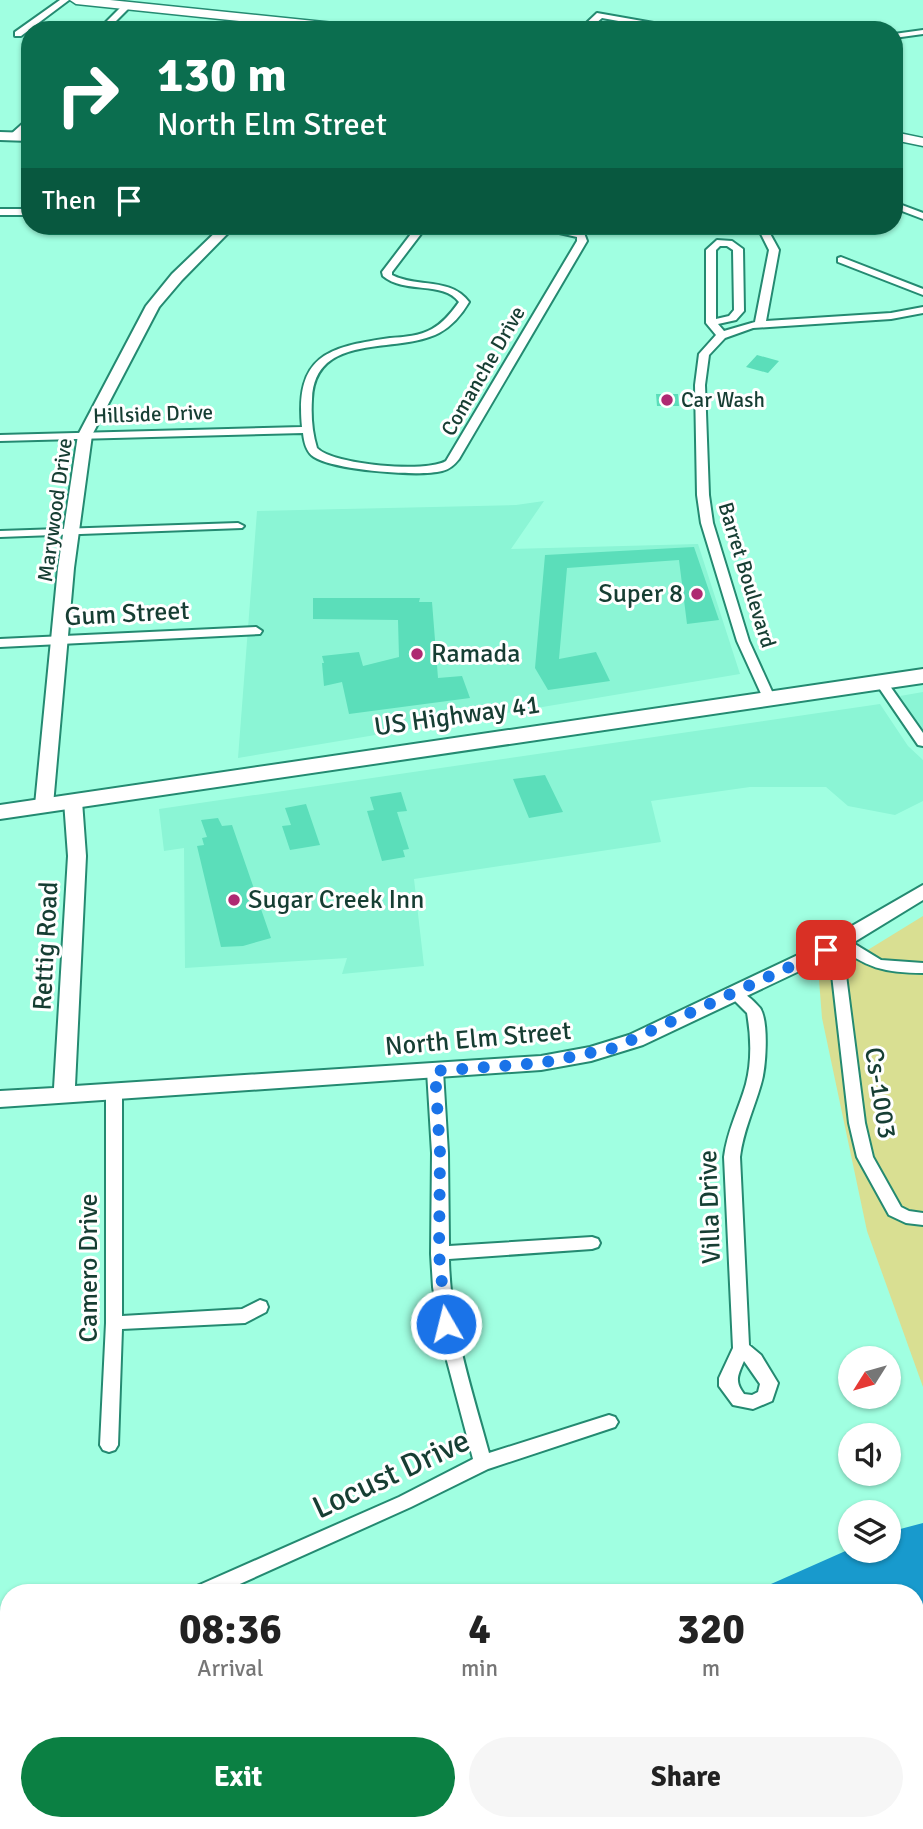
<!DOCTYPE html>
<html lang="en">
<head>
<meta charset="utf-8">
<style>
  body { margin:0; font-family:Signika,sans-serif; background:#f6f6f6; color:#222; height:100vh; display:flex; flex-direction:column; font-size:26px; white-space:nowrap }
  * { box-sizing:border-box; margin:0 }
  p { font-size:23px; color:#767676 }
  .icon { flex:none; width:38px; height:38px; fill:none; stroke:currentColor; stroke-width:2; stroke-linecap:round; stroke-linejoin:round }
  .map { position:relative; flex:1; overflow:hidden }
  .drawer { position:absolute; left:0px; top:1584px; width:924px; height:247px; display:flex; flex-direction:column; background:#fff; border-radius:28px 28px 0 0; box-shadow:0 2px 5px #0004 }
  .drawer>* { flex:none }
  .guide { position:absolute; left:21px; top:21px; width:882px; height:214px; border-radius:28px; box-shadow:0 2px 5px #0004; background:#0b6e4f; color:#fff; overflow:hidden }
  .needle { width:46px; rotate:233deg }
  .tools { position:absolute; left:838px; top:1346px; display:grid; gap:14px }
  .tools a { display:grid; place-items:center; width:63px; height:63px; border-radius:50%; background:#fff; box-shadow:0 2px 5px #0004; font-size:35px }
  .pin { position:absolute; display:grid; place-items:center; width:60px; height:60px; color:#fff; margin:-30px; border-radius:14px; box-shadow:0 4px 10px #0006 }
  .me { position:absolute; width:77px; margin:-38px; rotate:352deg; stroke-linejoin:round; filter:drop-shadow(0 0 5px #0008) }
  .turn { display:flex; align-items:center; gap:24px; height:147px; padding:0 21px; font-size:32px }
  .turn .icon { width:91px; height:91px; stroke-width:2.5 }
  .turn b { display:block; font-size:49px; line-height:60px }
  .then { display:flex; align-items:center; height:66px; padding:0 21px; background:#0003; gap:14px; font-size:26px }
  .eta { display:flex; justify-content:space-evenly; align-items:center; height:119px; text-align:center }
  .eta b { font-size:42px; font-weight:700; line-height:49px }
  .primary-button { display:flex; gap:14px; margin-top:auto; padding:14px 21px }
  .primary-button a { flex:1; height:80px; border-radius:42px; background:#0b8043; color:#fff; font-size:28px; font-weight:700; line-height:80px; text-align:center }
  .primary-button a+a { background:#f6f6f6; color:#222 }
  .map>svg:first-child { display:block }
  .built { fill:#8bf5d5 }
  .green { fill:#d9df92 }
  .water { fill:#189acd }
  .building { fill:#5bdeba }
  .lines { fill:none; stroke-linecap:round; stroke-linejoin:round }
  .street-casing { stroke:#248a71; stroke-width:4 }
  .secondary-casing { stroke:#248a71; stroke-width:4 }
  .primary-casing { stroke:#248a71; stroke-width:3 }
  .highway-casing { stroke:#248a71; stroke-width:4 }
  .street { fill:#fff; fill-rule:evenodd }
  .secondary { fill:#fff; fill-rule:evenodd }
  .primary { fill:#fff; fill-rule:evenodd }
  .highway { fill:#fff; fill-rule:evenodd }
  .route { stroke:#1a73e8; stroke-width:12; stroke-dasharray:0 21.6 }
  .poi-dot { fill:#ae2a72; stroke:#fff; stroke-width:2.5 }
  .labels { text-anchor:middle; dominant-baseline:central; stroke-width:6; stroke-linejoin:round; paint-order:stroke }
  .far-street-label { font-size:21px; fill:#163e33; stroke:#fff }
  .far-poi-label { font-size:21px; fill:#163e33; stroke:#fff; text-anchor:start }
  .poi-label { font-size:26px; fill:#163e33; stroke:#fff; text-anchor:start }
  .street-label { font-size:26px; fill:#163e33; stroke:#fff }
  .near-street-label { font-size:32px; fill:#163e33; stroke:#fff }
</style>
</head>
<body>
<div class="map">
<svg width="923" height="1829" viewBox="0 0 923 1829">
  <rect width="100%" height="100%" fill="#a0ffe1"/>
  <path class="built" d="M 544,501 L 511,549 L 698,544 L 740,674 L 238,758 L 257,511 L 516,505 Z
    M 923,692 L 923,732 L 900,696 Z
    M 880,704 L 908,746 L 923,760 L 923,801 L 895,815 L 848,806 L 826,787 L 750,787 L 651,801 L 661,842 L 414,879 L 424,966 L 342,974 L 347,958 L 185,968 L 184,848 L 164,851 L 159,809 Z"/>
  <path class="green" d="M 923,916 L 923,1387 L 867,1231 L 822,1018 L 819,980 Z"/>
  <path class="water" d="M 923,1523 L 923,1829 L 216,1829 L 233,1822 L 915,1822 L 915,1592 L 753,1592 L 850,1549 L 889,1550 L 889,1532 Z"/>
  <path class="building" d="M 757,355 L 779,361 L 768,373 L 746,367 Z
    M 656,394 L 678,394 L 679,406 L 657,406 Z
    M 694,547 L 719,620 L 687,624 L 679,560 L 567,568 L 559,659 L 596,652 L 610,681 L 548,690 L 535,668 L 545,555 Z
    M 313,598 L 420,598 L 419,602 L 432,602 L 438,678 L 462,676 L 470,698 L 349,714 L 342,682 L 324,686 L 322,663 L 324,663 L 322,656 L 359,652 L 363,666 L 399,657 L 398,620 L 313,619 Z
    M 545,775 L 563,812 L 529,818 L 513,779 Z
    M 401,792 L 407,811 L 397,812 L 409,849 L 403,850 L 405,857 L 382,861 L 367,811 L 374,810 L 370,797 Z
    M 306,804 L 320,845 L 290,850 L 282,826 L 291,825 L 285,808 Z
    M 218,818 L 222,826 L 232,825 L 271,938 L 243,946 L 221,947 L 197,846 L 204,845 L 202,838 L 207,837 L 201,820 Z"/>
  <g class="lines">
    <defs>
      <path id="street" d="M 60,0 L 69,0 L 21,36 L 15,36 L 15,32 Z
        M 125,3 L 132,5 L 107,30 L 98,30 Z
        M 597,13 L 682,28 L 686,30 L 668,30 L 602,18 L 588,30 L 579,30 Z
        M 923,30 L 923,34 L 894,38 L 894,34 Z
        M 30,117 L 30,125 L 17,138 L 11,138 L 11,134 Z
        M 894,202 L 923,213 L 923,219 L 894,208 Z
        M 0,209 L 30,209 L 30,215 L 0,215 Z
        M 307,226 L 326,226 L 339,230 L 334,233 Z
        M 417,226 L 427,226 L 392,272 L 392,275 C 417,288 451,277 469,302 C 462,314 452,326 439,333 C 397,355 315,331 312,399 C 311,416 312,432 317,448 C 333,465 427,473 446,461 L 577,241 L 577,237 L 528,226 L 547,226 L 584,233 L 587,241 L 459,459 C 454,465 450,469 442,471 C 419,477 334,470 314,457 C 306,452 304,442 303,433 L 0,441 L 0,435 L 302,427 C 295,356 327,347 390,338 C 404,337 420,336 432,329 C 443,323 452,312 459,302 C 444,281 404,294 383,276 L 382,272 Z
        M 762,230 L 768,230 L 779,250 L 766,321 L 891,313 L 923,307 L 923,313 L 891,319 L 753,328 L 725,338 L 709,355 L 705,385 L 709,495 L 713,523 L 749,641 L 775,698 L 769,702 L 763,698 L 737,641 L 701,523 L 697,495 L 695,385 L 699,354 L 716,335 L 706,323 L 706,250 L 717,240 L 732,241 L 743,249 L 744,311 L 736,320 L 718,324 L 724,331 L 755,322 L 769,250 L 760,232 ZM 720,246 L 727,246 L 733,250 L 734,310 L 729,316 L 716,319 L 716,250 Z
        M 841,257 L 923,289 L 923,295 L 838,262 L 838,258 Z
        M 238,523 L 244,526 L 242,528 L 0,537 L 0,531 Z
        M 256,627 L 262,631 L 260,634 L 0,647 L 0,639 Z
        M 881,678 L 885,679 L 923,733 L 923,746 L 918,745 L 875,682 Z
        M 840,935 L 881,960 L 923,963 L 923,973 C 885,973 865,968 835,943 L 833,940 Z
        M 826,945 L 831,947 L 846,975 L 865,1123 L 873,1157 L 901,1207 L 909,1211 L 923,1213 L 923,1225 L 906,1223 L 889,1215 L 857,1157 L 849,1123 L 832,975 L 819,950 Z
        M 734,988 C 742,990 754,1001 760,1008 C 769,1021 766,1068 761,1084 C 754,1109 743,1131 740,1157 L 749,1345 L 761,1355 L 778,1383 L 772,1401 L 753,1409 L 733,1405 L 719,1386 L 719,1378 L 733,1348 L 724,1157 C 727,1131 739,1109 746,1084 C 752,1061 751,1036 747,1013 L 727,993 ZM 744,1361 L 760,1384 L 758,1392 L 752,1395 L 744,1394 C 734,1381 738,1375 744,1361 Z
        M 435,1066 L 440,1067 L 443,1071 L 448,1153 L 449,1246 L 592,1237 L 598,1239 L 600,1243 L 598,1247 L 592,1249 L 449,1259 C 450,1326 472,1390 489,1453 L 609,1415 L 615,1417 L 618,1422 L 615,1427 L 488,1469 L 411,1507 L 222,1592 L 195,1592 L 197,1586 L 399,1497 L 473,1459 L 442,1342 L 433,1287 L 431,1254 L 432,1153 L 427,1071 L 430,1067 Z
        M 114,1085 L 119,1087 L 122,1091 L 122,1316 L 242,1309 L 260,1300 L 266,1302 L 268,1307 L 266,1312 L 245,1323 L 122,1329 L 118,1445 L 115,1450 L 109,1452 L 103,1450 L 100,1445 L 106,1323 L 106,1091 L 109,1087 Z"/>
      <path id="secondary" d="M 0,132 L 30,133 L 30,141 L 0,140 Z
        M 222,226 L 235,226 L 182,280 L 159,307 L 92,435 L 74,568 L 53,805 L 44,811 L 38,809 L 35,805 L 58,568 L 78,435 L 146,306 L 172,274 Z
        M 73,795 L 82,801 L 86,856 L 75,1086 L 541,1056 L 590,1047 L 629,1035 L 819,945 L 923,885 L 923,900 L 833,955 L 643,1045 L 591,1061 L 541,1070 L 0,1107 L 0,1091 L 54,1088 L 68,856 L 64,801 Z"/>
      <path id="primary" d="M 70,0 L 110,0 L 363,26 L 369,30 L 326,30 L 76,4 Z
        M 894,132 L 923,138 L 923,146 L 894,140 Z"/>
      <path id="highway" d="M 923,669 L 923,683 L 0,819 L 0,805 Z"/>
    </defs>
    <use href="#street" class="street-casing"/>
    <use href="#secondary" class="secondary-casing"/>
    <use href="#primary" class="primary-casing"/>
    <use href="#highway" class="highway-casing"/>
    <use href="#street" class="street"/>
    <use href="#secondary" class="secondary"/>
    <use href="#primary" class="primary"/>
    <use href="#highway" class="highway"/>
  </g>
  <g class="lines">
    <path class="route" d="M 446,1324 L 439,1254 L 440,1153 L 435,1071 L 541,1063 L 614,1048 L 826,950"/>
  </g>
  <g class="poi-dot">
    <circle cx="667" cy="400" r="7"/>
    <circle cx="697" cy="594" r="7"/>
    <circle cx="417" cy="654" r="7"/>
    <circle cx="234" cy="900" r="7"/>
  </g>
  <g class="labels">
    <g class="far-street-label">
      <text transform="translate(483 371) rotate(-60)">Comanche Drive</text>
      <text transform="translate(153 414) rotate(-2)">Hillside Drive</text>
      <text transform="translate(55 510) rotate(-82)">Marywood Drive</text>
      <text transform="translate(747 575) rotate(73)">Barret Boulevard</text>
    </g>
    <g class="far-poi-label">
      <text x="681" y="400">Car Wash</text>
    </g>
    <g class="poi-label">
      <text x="683" y="594" text-anchor="end">Super 8</text>
      <text x="431" y="654">Ramada</text>
      <text x="248" y="900">Sugar Creek Inn</text>
    </g>
    <g class="street-label">
      <text transform="translate(127 614) rotate(-3)">Gum Street</text>
      <text transform="translate(457 716) rotate(-8)">US Highway 41</text>
      <text transform="translate(46 946) rotate(-87)">Rettig Road</text>
      <text transform="translate(478 1039) rotate(-5)">North Elm Street</text>
      <text transform="translate(880 1093) rotate(81)">Cs-1003</text>
      <text transform="translate(710 1207) rotate(-92)">Villa Drive</text>
      <text transform="translate(89 1268) rotate(-90)">Camero Drive</text>
    </g>
    <g class="near-street-label">
      <text transform="translate(391 1474) rotate(-25)">Locust Drive</text>
    </g>
  </g>
</svg>
<div class="tools">
<a><svg class="needle" viewBox="-14 -14 28 28"><path d="M0-13l5 13h-10z" fill="#e53935"/><path d="M0 13l5-13h-10z" fill="#767676"/></svg></a>
<a><svg class="icon" aria-label="sound" viewBox="0 0 24 24"><path d="M4 9h4l5-4v14l-5-4H4zM17 9q2 3 0 6"/></svg></a>
<a><svg class="icon" aria-label="layers" viewBox="0 0 24 24"><path d="M12 4l9 5-9 5-9-5zM3 14l9 5 9-5"/></svg></a>
</div>
<div class="pin" style="left:826px;top:950px;background:#d93025"><svg class="icon" aria-label="arrive" viewBox="0 0 24 24"><path d="M6 21V4h12l-3 4 3 4H6"/></svg></div>
<svg class="me" style="left:446px;top:1324px" viewBox="-20 -20 40 40"><circle r="17" fill="#1a73e8" stroke="#fff" stroke-width="3"/><path d="M0-11L8 9 0 5-8 9z" fill="#fff"/></svg>
<div class="guide">
<div class="turn"><svg class="icon" aria-label="right" viewBox="0 0 24 24"><path d="M7 20v-9h11M14 6l5 5-5 5"/></svg><div><b>130 m</b>North Elm Street</div></div>
<div class="then">Then<svg class="icon" aria-label="arrive" viewBox="0 0 24 24"><path d="M6 21V4h12l-3 4 3 4H6"/></svg></div>
</div>
<section class="drawer">
<div class="eta">
<div><b>08:36</b><p>Arrival</p></div>
<div><b>4</b><p>min</p></div>
<div><b>320</b><p>m</p></div>
</div>
<div class="primary-button"><a>Exit</a><a>Share</a></div>
</section>
</div>
</body>
</html>
